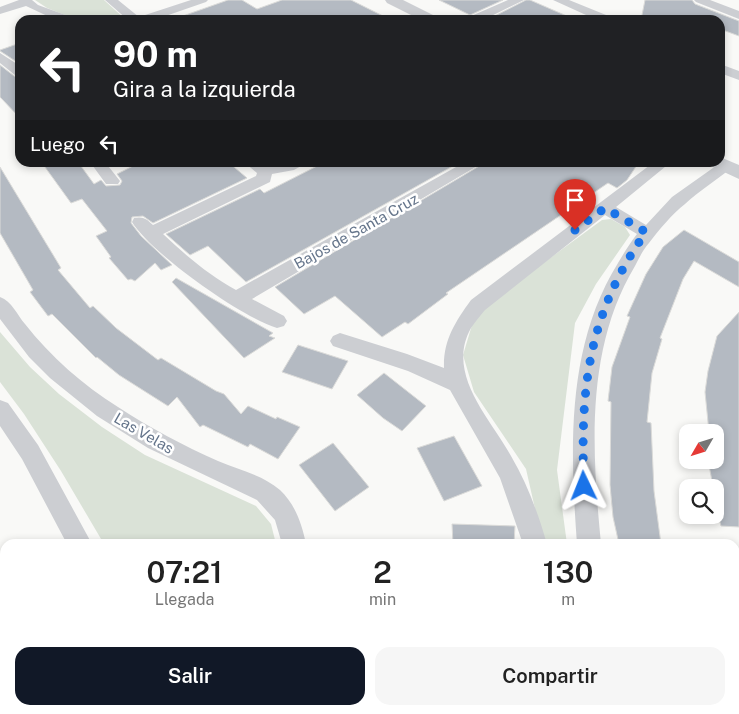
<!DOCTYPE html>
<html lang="es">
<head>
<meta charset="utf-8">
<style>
  body { margin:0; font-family:"Public Sans",sans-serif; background:#f6f6f6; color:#222; height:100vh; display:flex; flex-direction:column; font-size:19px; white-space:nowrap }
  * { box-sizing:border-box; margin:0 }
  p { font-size:16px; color:#767676 }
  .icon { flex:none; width:28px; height:28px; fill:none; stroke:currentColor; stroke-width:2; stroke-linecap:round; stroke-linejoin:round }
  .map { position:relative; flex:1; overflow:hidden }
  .panel { position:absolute; left:0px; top:539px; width:740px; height:176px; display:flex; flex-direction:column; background:#fff; border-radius:15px 15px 0 0; box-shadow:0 2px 8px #0003 }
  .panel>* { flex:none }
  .hud { position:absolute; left:15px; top:15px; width:710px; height:152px; border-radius:15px; box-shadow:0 2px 8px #0003; background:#202124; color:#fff; overflow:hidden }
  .needle { width:32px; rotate:231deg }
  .tools { position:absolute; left:679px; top:424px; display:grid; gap:10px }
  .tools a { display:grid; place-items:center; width:45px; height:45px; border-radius:10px; background:#fff; box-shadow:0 2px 8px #0003; font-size:25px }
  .pin { position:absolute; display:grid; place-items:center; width:42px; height:42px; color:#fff; margin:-51px -21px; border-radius:50% 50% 50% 0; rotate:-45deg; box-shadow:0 0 5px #0007 }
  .pin .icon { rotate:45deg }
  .me { position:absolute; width:55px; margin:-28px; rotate:358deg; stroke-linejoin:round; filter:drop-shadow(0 0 4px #0008) }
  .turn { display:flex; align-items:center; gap:18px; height:105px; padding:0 15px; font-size:22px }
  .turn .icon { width:65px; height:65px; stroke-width:2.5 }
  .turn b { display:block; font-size:35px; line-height:42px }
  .then { display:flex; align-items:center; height:48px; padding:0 15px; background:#0003; gap:10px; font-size:19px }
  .eta { display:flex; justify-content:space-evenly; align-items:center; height:85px; text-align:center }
  .eta b { font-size:30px; font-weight:600; line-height:35px }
  .primary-button { display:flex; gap:10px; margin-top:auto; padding:10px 15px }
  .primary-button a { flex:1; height:58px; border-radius:15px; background:#111827; color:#fff; font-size:20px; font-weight:600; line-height:58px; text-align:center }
  .primary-button a+a { background:#f6f6f6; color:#222 }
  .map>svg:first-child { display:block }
  .green { fill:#dae2d7 }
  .building { fill:#b4bac2; stroke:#dbdbd9 }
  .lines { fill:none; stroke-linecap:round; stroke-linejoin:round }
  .minor { fill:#ccced2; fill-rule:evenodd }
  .tertiary { fill:#ccced2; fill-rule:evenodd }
  .route { stroke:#1a73e8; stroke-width:9; stroke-dasharray:0 16.2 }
  .labels { text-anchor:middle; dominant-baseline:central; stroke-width:5; stroke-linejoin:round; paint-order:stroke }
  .street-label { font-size:15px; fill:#65758b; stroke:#fff }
</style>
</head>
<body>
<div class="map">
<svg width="739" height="714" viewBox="0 0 739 714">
  <rect width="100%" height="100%" fill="#f9f9f7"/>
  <path class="green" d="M 35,0 L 104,0 L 126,20 L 78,20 L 47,8 Z
    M 611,219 L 625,227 L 630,235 L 596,284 L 575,323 L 557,470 L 567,544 L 543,544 L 526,469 L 474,392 L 463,355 L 472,325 L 490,302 L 602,220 Z
    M 0,332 L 30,367 L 59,394 L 102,427 L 145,455 L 256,506 L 271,524 L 276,544 L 104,544 L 61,471 L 24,414 L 0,382 Z
    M 223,710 L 312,710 L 314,714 L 225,714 Z"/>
  <path class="building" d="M 228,0 L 242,0 L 257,9 L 282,0 L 351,0 L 391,20 L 180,20 L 180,17 Z
    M 439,0 L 503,0 L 470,15 Z
    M 526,0 L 530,0 L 576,20 L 487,20 Z
    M 645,0 L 692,0 L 695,4 L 739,21 L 739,36 L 720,29 L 720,20 L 641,20 Z
    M 20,43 L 20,64 L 0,51 L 0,50 Z
    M 0,65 L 14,76 L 20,78 L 20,118 L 0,97 Z
    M 59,162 L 78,162 L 94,184 L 101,180 L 106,186 L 120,185 L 122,181 L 117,174 L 141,162 L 228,162 L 247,178 L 153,223 L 143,216 L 132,217 L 131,223 L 141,236 L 172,265 L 161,270 L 155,263 L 135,281 L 131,279 L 128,280 L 109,258 L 111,257 L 96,236 L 107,231 L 82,199 L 71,203 L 45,167 Z
    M 325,162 L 460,162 L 246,282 L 208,246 L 190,255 L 166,234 L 260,189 L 264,193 Z
    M 486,162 L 639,162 L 627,180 L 617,188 L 608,183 L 446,293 L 448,294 L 408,324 L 405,322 L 382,337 L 335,296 L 304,314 L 275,287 Z
    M 0,167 L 61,268 L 58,270 L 90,308 L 93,306 L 116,328 L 158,360 L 161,358 L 216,391 L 224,394 L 241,414 L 248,406 L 276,419 L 277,417 L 300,427 L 278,459 L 250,444 L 248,447 L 203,425 L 200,427 L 177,397 L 168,406 L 149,394 L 119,375 L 97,357 L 96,358 L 52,314 L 48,316 L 30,292 L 33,290 L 0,233 Z
    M 684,230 L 739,262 L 739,287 L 694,261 L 683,279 L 660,338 L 662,339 L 652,373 L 647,422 L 651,423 L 654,491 L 661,544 L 619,544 L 613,517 L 610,485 L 611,402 L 608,401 L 612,367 L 630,317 L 627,316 L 646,274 L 663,247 Z
    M 176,278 L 273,333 L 269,336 L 275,338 L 244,358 L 172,282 Z
    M 739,312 L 739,527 L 721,526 L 715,504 L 715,482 L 712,481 L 708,460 L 715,460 L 715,432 L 709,432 L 705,392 L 708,371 L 717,336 Z
    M 298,345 L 348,361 L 332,389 L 282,372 Z
    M 384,373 L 426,406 L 402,431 L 383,418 L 357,395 Z
    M 454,436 L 482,486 L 444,501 L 417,448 Z
    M 333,443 L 369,487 L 335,511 L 299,465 Z
    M 452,524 L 515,526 L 514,544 L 453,544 Z"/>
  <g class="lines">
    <path class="minor" d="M 19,0 L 32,0 L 38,5 L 71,17 L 73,20 L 56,20 L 26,6 L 0,14 L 0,7 Z
      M 105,0 L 118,0 L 139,17 L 191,0 L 208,0 L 206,2 L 154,20 L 128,20 Z
      M 508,0 L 524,0 L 483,20 L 467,20 L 469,17 Z
      M 553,0 L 569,0 L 611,17 L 613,20 L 597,20 Z
      M 694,0 L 710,0 L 739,11 L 739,19 L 696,2 Z
      M 0,53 L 20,66 L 20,76 L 15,75 L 0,63 Z
      M 720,64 L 739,71 L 739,80 L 720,73 Z
      M 725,161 L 730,163 L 733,166 L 730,169 C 715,181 699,191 685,204 C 672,214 659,230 649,243 C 643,250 639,258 635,266 C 585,349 592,451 601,544 L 577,544 C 570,449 566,347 618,263 C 624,253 630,243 637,234 L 605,215 L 485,310 C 480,316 475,322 471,328 C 445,374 491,419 511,456 C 527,483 538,513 547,544 L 523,544 L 500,478 L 450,390 L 408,371 L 333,346 L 330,341 L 333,336 L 340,333 L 407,354 L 444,368 C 443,341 455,322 471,300 L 654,162 L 671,162 L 616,207 L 646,225 L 672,197 L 720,163 Z
      M 90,162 L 105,162 L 120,181 L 118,184 L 106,184 Z
      M 244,162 L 262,162 L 268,166 L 286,162 L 308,162 L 294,170 L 272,174 L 270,182 L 163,234 C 185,255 210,276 236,290 L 465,162 L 484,162 L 252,299 L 284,316 L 287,321 L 284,326 L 277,328 C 241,317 152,254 132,222 L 134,218 C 143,216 147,219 153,225 L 256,176 L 257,173 Z
      M 0,297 C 12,301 17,315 25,324 C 51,357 83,385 118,407 C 150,428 184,446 218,461 C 239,470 263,475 280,490 C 295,504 302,524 306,544 L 282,544 L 275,520 L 257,500 L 148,448 L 97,416 L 50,378 L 29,357 L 0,319 Z
      M 0,400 L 8,403 L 38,445 L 92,544 L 67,544 L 22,459 L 0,426 Z
      M 89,710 L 118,710 L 117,714 L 88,714 Z
      M 524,710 L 552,710 L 551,714 L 523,714 Z
      M 592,710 L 620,710 L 619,714 L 591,714 Z
      M 661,710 L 695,710 L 696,714 L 662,714 Z"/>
    <path class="tertiary" d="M 385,0 L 403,0 L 437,17 L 439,20 L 421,20 L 387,3 Z
      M 720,157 L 739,165 L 739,179 L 711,166 L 709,162 L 720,162 Z"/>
  </g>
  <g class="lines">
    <path class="route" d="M 575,230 L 605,208 L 646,232 C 588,314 580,388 584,486"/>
  </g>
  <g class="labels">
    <g class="street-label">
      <text transform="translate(356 231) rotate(-29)">Bajos de Santa Cruz</text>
      <text transform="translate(144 433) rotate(30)">Las Velas</text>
    </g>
  </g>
</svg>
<div class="tools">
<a><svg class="needle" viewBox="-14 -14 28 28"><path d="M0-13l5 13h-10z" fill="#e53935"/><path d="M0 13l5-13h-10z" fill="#767676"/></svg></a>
<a><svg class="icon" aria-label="search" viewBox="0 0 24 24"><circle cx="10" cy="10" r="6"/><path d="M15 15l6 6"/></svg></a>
</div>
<div class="pin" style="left:575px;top:230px;background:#d93025"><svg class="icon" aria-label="arrive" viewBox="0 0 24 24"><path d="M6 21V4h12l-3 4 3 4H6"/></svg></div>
<svg class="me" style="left:584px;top:486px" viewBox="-20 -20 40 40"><path d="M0-17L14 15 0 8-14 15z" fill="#1a73e8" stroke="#fff" stroke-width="4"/></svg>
<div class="hud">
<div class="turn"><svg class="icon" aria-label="left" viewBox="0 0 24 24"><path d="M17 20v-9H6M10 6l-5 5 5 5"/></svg><div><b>90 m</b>Gira a la izquierda</div></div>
<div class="then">Luego<svg class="icon" aria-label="left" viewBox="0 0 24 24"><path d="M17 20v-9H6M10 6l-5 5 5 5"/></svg></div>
</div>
<section class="panel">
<div class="eta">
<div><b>07:21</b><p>Llegada</p></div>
<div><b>2</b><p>min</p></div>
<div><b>130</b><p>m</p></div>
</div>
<div class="primary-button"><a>Salir</a><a>Compartir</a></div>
</section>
</div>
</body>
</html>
